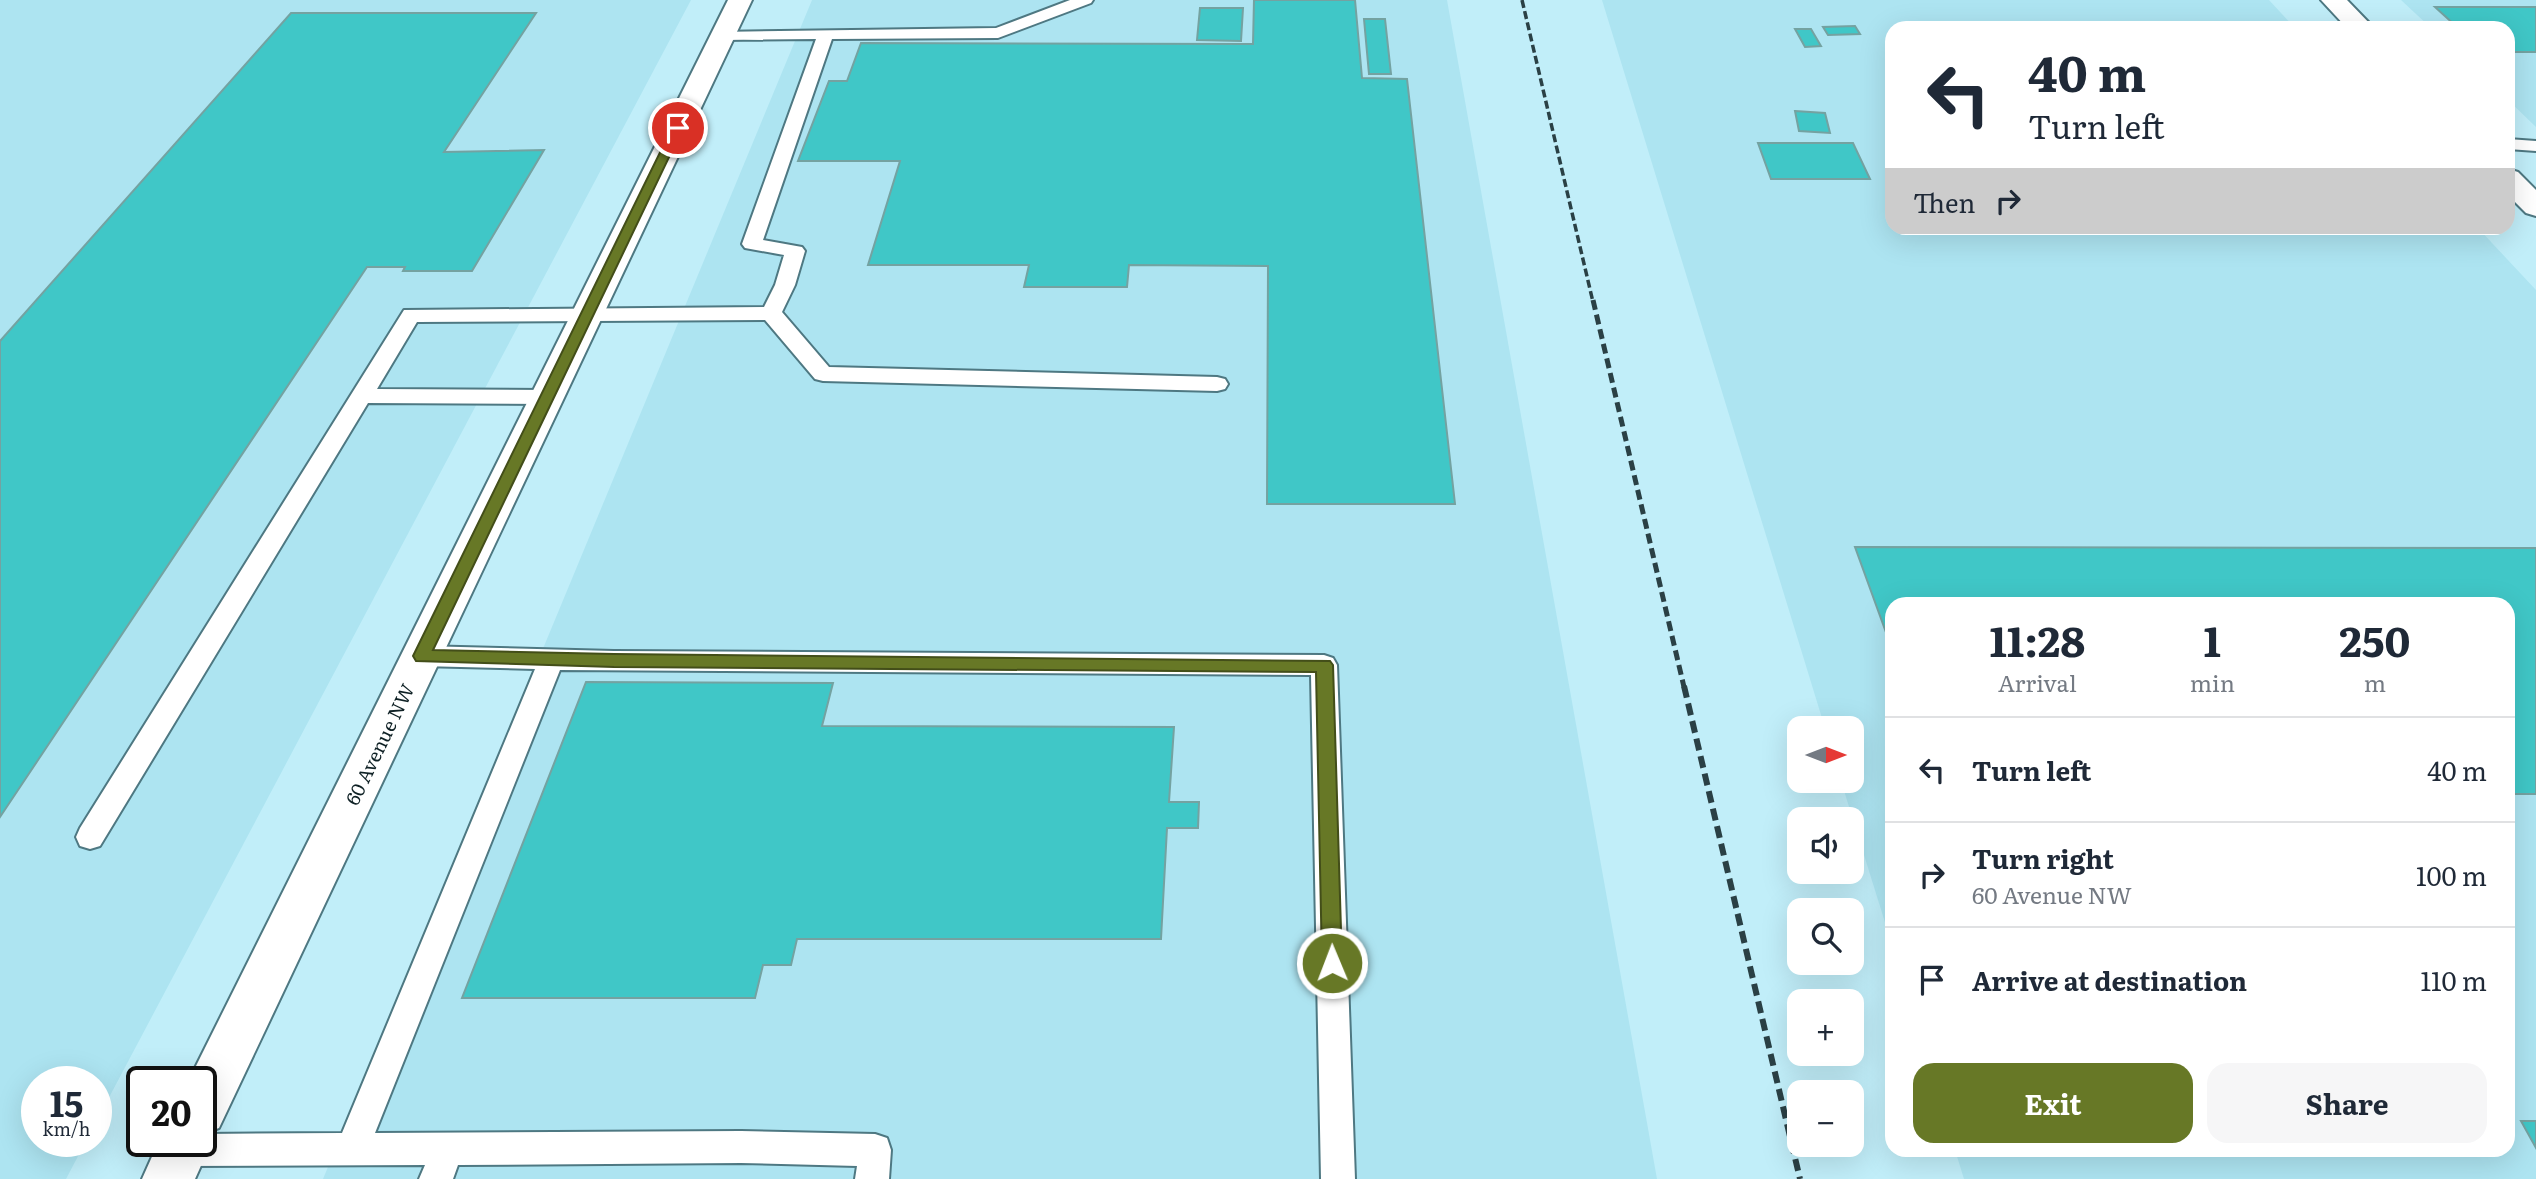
<!DOCTYPE html>
<html lang="en">
<head>
<meta charset="utf-8">
<style>
  body { margin:0; font-family:Literata,serif; background:#f6f6f7; color:#1f2937; height:100vh; display:flex; flex-direction:column; font-size:26px; white-space:nowrap }
  * { box-sizing:border-box; margin:0 }
  p { font-size:23px; color:#747a83 }
  .icon { flex:none; width:38px; height:38px; fill:none; stroke:currentColor; stroke-width:2; stroke-linecap:round; stroke-linejoin:round }
  .map { position:relative; flex:1; overflow:hidden }
  .sheet { position:absolute; left:1885px; top:597px; width:630px; height:560px; display:flex; flex-direction:column; background:#fff; border-radius:21px; box-shadow:0 7px 28px #0002 }
  .sheet>* { flex:none }
  .banner { position:absolute; left:1885px; top:21px; width:630px; height:214px; border-radius:21px; box-shadow:0 7px 28px #0002; background:#fff; color:#1f2937; overflow:hidden }
  .needle { width:46px; rotate:90deg }
  .fabs { position:absolute; left:1787px; top:716px; display:grid; gap:14px }
  .fabs a { display:grid; place-items:center; width:77px; height:77px; border-radius:14px; background:#fff; box-shadow:0 7px 28px #0002; font-size:35px }
  .speed { position:absolute; left:21px; top:1066px; display:flex; gap:14px; font-size:35px; font-weight:700; text-align:center }
  .speed>* { display:grid; place-content:center; width:91px; height:91px; border-radius:50%; background:#fff; box-shadow:0 7px 28px #0002; line-height:1 }
  .speed small { font-size:18px; font-weight:400 }
  .speed .limit { border:4px solid #111; border-radius:10px; background:#fff; color:#111 }
  .pin { position:absolute; display:grid; place-items:center; width:60px; height:60px; color:#fff; margin:-30px; border:4px solid #fff; border-radius:50%; box-shadow:0 2px 7px #0007 }
  .me { position:absolute; width:77px; margin:-38px; rotate:359deg; stroke-linejoin:round; filter:drop-shadow(0 0 5px #0008) }
  .turn { display:flex; align-items:center; gap:24px; height:147px; padding:0 28px; font-size:32px }
  .turn .icon { width:91px; height:91px; stroke-width:2.5 }
  .turn b { display:block; font-size:49px; line-height:60px }
  .then { display:flex; align-items:center; height:66px; padding:0 28px; background:#0003; gap:14px; font-size:26px }
  .eta { display:flex; justify-content:space-evenly; align-items:center; height:119px; text-align:center }
  .eta b { font-size:42px; font-weight:700; line-height:49px }
  .cta { display:flex; gap:14px; margin-top:auto; padding:14px 28px }
  .cta a { flex:1; height:80px; border-radius:21px; background:#677826; color:#fff; font-size:28px; font-weight:700; line-height:80px; text-align:center }
  .cta a+a { background:#f6f6f7; color:#1f2937 }
  ul { padding:0; list-style:none }
  li { display:flex; align-items:center; gap:21px; height:105px; padding:0 28px; border-top:2px solid #e0e1e3 }
  li div { flex:1 }
  li b { display:block; font-size:26px }
  li em { font-style:normal }
  .map>svg:first-child { display:block }
  .built { fill:#ade4f1 }
  .building { fill:#40c7c7; stroke:#74a2a1; stroke-width:2 }
  .lines { fill:none; stroke-linecap:round; stroke-linejoin:round }
  .service-casing { stroke:#4e7882; stroke-width:4 }
  .minor-casing { stroke:#4e7882; stroke-width:4 }
  .service { fill:#fff; fill-rule:evenodd }
  .minor { fill:#fff; fill-rule:evenodd }
  .rail-far2 { stroke:#2a4045; stroke-width:3.5; stroke-dasharray:8 3.5; stroke-linecap:butt }
  .rail-far1 { stroke:#2a4045; stroke-width:5; stroke-dasharray:10 5; stroke-linecap:butt }
  .rail { stroke:#2a4045; stroke-width:6; stroke-dasharray:12 6; stroke-linecap:butt }
  .route { fill:#677826; stroke:#434e19; stroke-width:2 }
  .labels { text-anchor:middle; dominant-baseline:central; stroke-width:5; stroke-linejoin:round; paint-order:stroke }
  .street-label { font-size:19px; fill:#0f2125; stroke:#fff }
</style>
</head>
<body>
<div class="map">
<svg width="2536" height="1179" viewBox="0 0 2536 1179">
  <rect width="100%" height="100%" fill="#c1eef9"/>
  <path class="built" d="M 0,0 L 691,0 L 96,1122 L 96,1082 L 37,1082 L 37,1141 L 86,1141 L 66,1179 L 0,1179 Z
    M 812,0 L 1447,0 L 1657,1179 L 323,1179 Z
    M 1602,0 L 2269,0 L 2295,28 L 1892,28 L 1892,228 L 2478,228 L 2536,290 L 2536,1179 L 1964,1179 L 1955,1150 L 2508,1150 L 2508,604 L 1892,604 L 1892,945 L 1841,781 L 1852,780 L 1852,728 L 1825,728 Z
    M 2401,0 L 2536,0 L 2536,127 L 2508,100 L 2508,28 L 2431,28 Z"/>
  <path class="building" d="M 1254,0 L 1355,0 L 1362,78 L 1407,79 L 1455,504 L 1267,504 L 1268,266 L 1129,265 L 1127,287 L 1024,287 L 1029,265 L 868,265 L 900,161 L 798,161 L 829,81 L 847,81 L 861,43 L 1253,44 Z
    M 2435,7 L 2536,7 L 2536,52 L 2508,52 L 2508,28 L 2458,28 Z
    M 1200,8 L 1243,8 L 1241,41 L 1197,40 Z
    M 291,13 L 536,13 L 444,152 L 544,150 L 472,271 L 403,271 L 405,267 L 367,267 L 0,817 L 0,341 Z
    M 1364,19 L 1385,19 L 1391,74 L 1369,74 Z
    M 1855,26 L 1860,34 L 1828,35 L 1823,27 Z
    M 1795,29 L 1811,29 L 1821,46 L 1805,47 Z
    M 1795,111 L 1825,113 L 1830,133 L 1799,131 Z
    M 1758,143 L 1853,143 L 1870,179 L 1771,179 Z
    M 1855,547 L 2536,548 L 2536,794 L 2508,794 L 2508,604 L 1892,604 L 1892,649 Z
    M 586,682 L 833,683 L 822,726 L 1174,727 L 1169,802 L 1199,802 L 1198,828 L 1167,828 L 1161,939 L 797,939 L 791,965 L 763,965 L 755,998 L 462,998 Z
    M 2521,1121 L 2536,1121 L 2536,1148 Z"/>
  <g class="lines">
    <defs>
      <path id="service" d="M 1070,0 L 1093,0 L 1091,3 L 998,38 L 832,39 L 763,240 L 802,247 L 805,251 L 795,285 L 782,312 L 829,367 L 1217,377 L 1225,379 L 1228,384 L 1225,389 L 1217,391 L 823,381 L 815,379 L 765,320 L 417,322 L 377,389 L 547,390 L 555,392 L 558,397 L 555,402 L 547,404 L 368,403 L 100,846 L 90,849 L 80,846 L 76,837 L 80,828 L 404,310 L 764,307 L 775,285 L 784,255 L 745,248 L 742,244 L 816,39 L 723,40 L 715,35 L 717,32 L 996,28 Z
        M 2508,139 L 2536,141 L 2536,151 L 2508,149 Z
        M 421,646 L 614,651 L 1324,655 L 1333,658 L 1337,665 L 1355,1179 L 1321,1179 L 1311,675 L 560,670 L 375,1133 L 741,1131 L 875,1134 L 887,1138 L 891,1150 L 889,1179 L 855,1179 L 857,1166 L 741,1163 L 458,1165 L 453,1179 L 419,1179 L 425,1165 L 182,1166 L 170,1162 L 166,1150 L 169,1141 L 201,1141 L 201,1134 L 342,1133 L 535,669 L 421,666 L 412,663 L 408,656 L 412,649 Z"/>
      <path id="minor" d="M 728,0 L 752,0 L 219,1128 L 208,1132 L 212,1141 L 195,1179 L 142,1179 L 159,1141 L 201,1141 L 201,1082 L 188,1082 Z
        M 2321,0 L 2347,0 L 2374,28 L 2347,28 Z
        M 2508,169 L 2518,172 L 2536,190 L 2536,216 L 2526,213 L 2508,195 Z"/>
    </defs>
    <use href="#service" class="service-casing"/>
    <use href="#minor" class="minor-casing"/>
    <use href="#service" class="service"/>
    <use href="#minor" class="minor"/>
    <path class="rail-far2" d="M 1522,0 L 1593,302"/>
    <path class="rail-far1" d="M 1593,300 L 1684,687"/>
    <path class="rail" d="M 1684,686 L 1800,1179"/>
  </g>
  <path class="route" d="M 678,125 L 683,128 L 433,650 L 614,654 L 1330,661 L 1333,665 L 1342,963 L 1339,969 L 1332,972 L 1325,969 L 1322,963 L 1316,672 L 614,667 L 416,661 L 413,656 L 672,128 Z"/>
  <g class="labels">
    <g class="street-label">
      <text transform="translate(379 744) rotate(-64)">60 Avenue NW</text>
    </g>
  </g>
</svg>
<div class="fabs">
<a><svg class="needle" viewBox="-14 -14 28 28"><path d="M0-13l5 13h-10z" fill="#e53935"/><path d="M0 13l5-13h-10z" fill="#747a83"/></svg></a>
<a><svg class="icon" aria-label="sound" viewBox="0 0 24 24"><path d="M4 9h4l5-4v14l-5-4H4zM17 9q2 3 0 6"/></svg></a>
<a><svg class="icon" aria-label="search" viewBox="0 0 24 24"><circle cx="10" cy="10" r="6"/><path d="M15 15l6 6"/></svg></a>
<a>+</a>
<a>−</a>
</div>
<div class="speed"><div>15<small>km/h</small></div><div class="limit">20</div></div>
<div class="pin" style="left:678px;top:128px;background:#d93025"><svg class="icon" aria-label="arrive" viewBox="0 0 24 24"><path d="M6 21V4h12l-3 4 3 4H6"/></svg></div>
<svg class="me" style="left:1332px;top:963px" viewBox="-20 -20 40 40"><circle r="17" fill="#677826" stroke="#fff" stroke-width="3"/><path d="M0-11L8 9 0 5-8 9z" fill="#fff"/></svg>
<div class="banner">
<div class="turn"><svg class="icon" aria-label="left" viewBox="0 0 24 24"><path d="M17 20v-9H6M10 6l-5 5 5 5"/></svg><div><b>40 m</b>Turn left</div></div>
<div class="then">Then<svg class="icon" aria-label="right" viewBox="0 0 24 24"><path d="M7 20v-9h11M14 6l5 5-5 5"/></svg></div>
</div>
<section class="sheet">
<div class="eta">
<div><b>11:28</b><p>Arrival</p></div>
<div><b>1</b><p>min</p></div>
<div><b>250</b><p>m</p></div>
</div>
<ul>
<li><svg class="icon" aria-label="left" viewBox="0 0 24 24"><path d="M17 20v-9H6M10 6l-5 5 5 5"/></svg><div><b>Turn left</b></div><em>40 m</em></li>
<li><svg class="icon" aria-label="right" viewBox="0 0 24 24"><path d="M7 20v-9h11M14 6l5 5-5 5"/></svg><div><b>Turn right</b><p>60 Avenue NW</p></div><em>100 m</em></li>
<li><svg class="icon" aria-label="arrive" viewBox="0 0 24 24"><path d="M6 21V4h12l-3 4 3 4H6"/></svg><div><b>Arrive at destination</b></div><em>110 m</em></li>
</ul>
<div class="cta"><a>Exit</a><a>Share</a></div>
</section>
</div>
</body>
</html>
